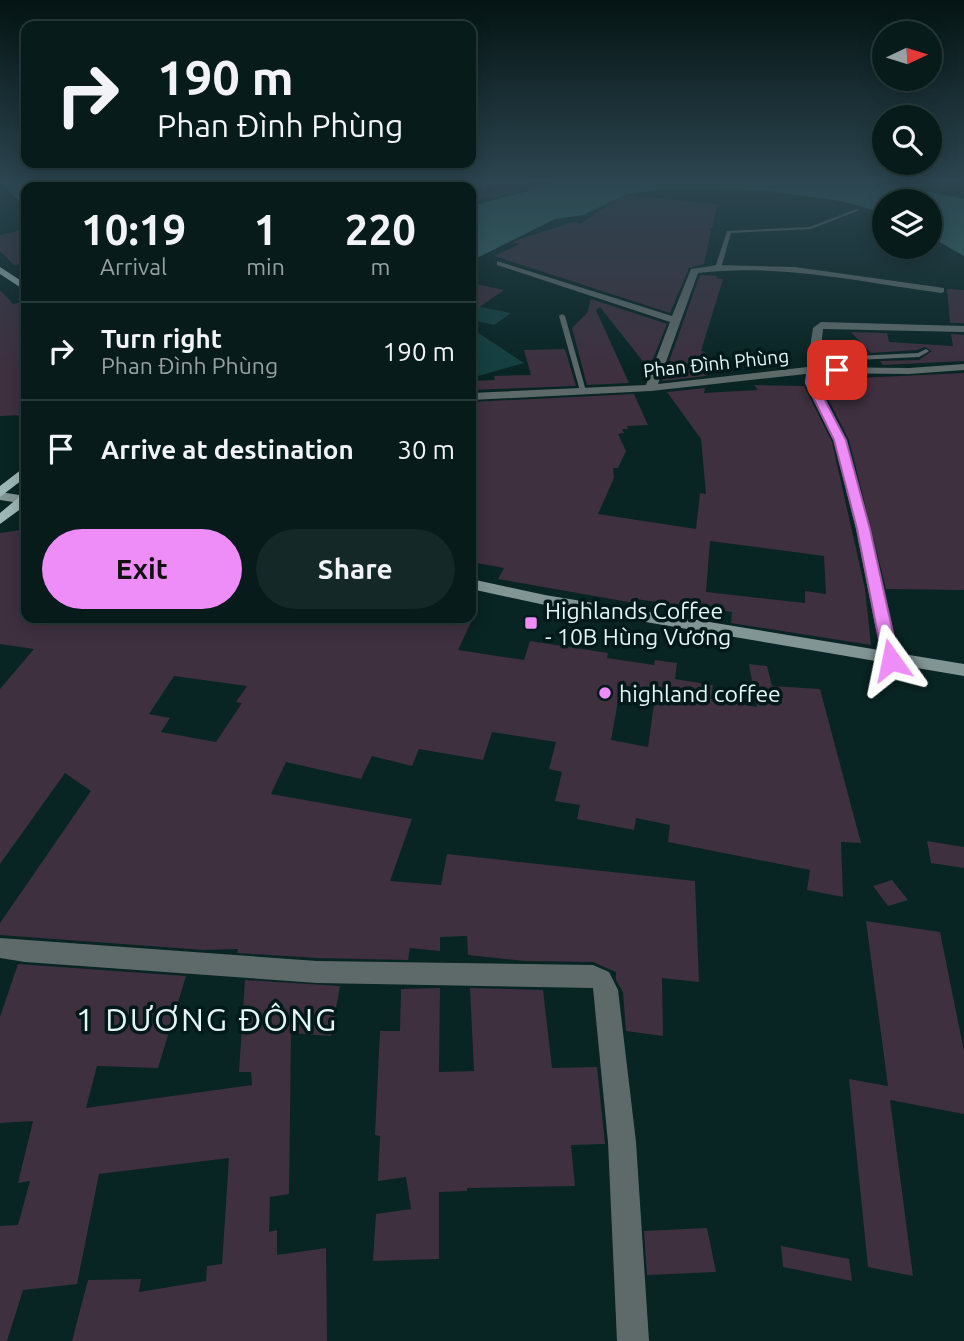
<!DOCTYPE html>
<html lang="en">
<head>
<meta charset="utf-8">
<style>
  body { margin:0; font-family:Ubuntu,sans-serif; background:#142827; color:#f1f3f6; height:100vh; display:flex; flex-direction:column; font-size:26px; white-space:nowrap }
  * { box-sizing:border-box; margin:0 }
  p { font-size:23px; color:#98a1a2 }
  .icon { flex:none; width:38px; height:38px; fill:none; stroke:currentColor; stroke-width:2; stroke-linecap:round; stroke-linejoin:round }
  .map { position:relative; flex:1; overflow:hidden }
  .side { position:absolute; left:21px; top:182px; width:455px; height:441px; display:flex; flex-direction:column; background:#061b1a; border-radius:14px; box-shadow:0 4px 18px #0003,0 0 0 2px #273939 }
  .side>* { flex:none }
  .guide { position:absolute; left:21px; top:21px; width:455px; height:147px; border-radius:14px; box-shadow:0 4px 18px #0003,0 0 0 2px #273939; background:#061b1a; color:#f1f3f6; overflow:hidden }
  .needle { width:46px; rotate:86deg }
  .buttons { position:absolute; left:872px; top:21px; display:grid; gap:14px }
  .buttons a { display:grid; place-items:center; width:70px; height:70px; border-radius:50%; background:#061b1a; box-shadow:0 4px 18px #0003,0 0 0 2px #273939; font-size:35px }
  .pin { position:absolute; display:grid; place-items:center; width:60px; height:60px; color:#fff; margin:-30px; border-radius:14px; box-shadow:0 4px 10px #0006 }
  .me { position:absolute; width:77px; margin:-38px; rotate:348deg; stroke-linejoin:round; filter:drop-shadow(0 0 5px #0008) }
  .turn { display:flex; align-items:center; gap:24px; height:147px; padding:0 21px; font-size:32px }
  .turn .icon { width:91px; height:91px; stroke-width:2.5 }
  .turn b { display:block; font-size:49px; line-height:60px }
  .eta { display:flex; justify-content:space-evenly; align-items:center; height:119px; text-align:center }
  .eta b { font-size:42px; font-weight:600; line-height:49px }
  .action { display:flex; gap:14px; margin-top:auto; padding:14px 21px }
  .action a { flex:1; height:80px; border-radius:42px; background:#ee8cf8; color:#111; font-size:28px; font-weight:600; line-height:80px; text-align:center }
  .action a+a { background:#142827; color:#f1f3f6 }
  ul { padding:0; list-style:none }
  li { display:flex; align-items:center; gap:21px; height:98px; padding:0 21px; border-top:2px solid #273939 }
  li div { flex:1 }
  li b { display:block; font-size:26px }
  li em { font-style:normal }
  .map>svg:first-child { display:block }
  .green { fill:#143f3f }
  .water { fill:#366d6c }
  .building { fill:#3e303f; fill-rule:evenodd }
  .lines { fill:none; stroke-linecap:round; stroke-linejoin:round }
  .lane { fill:#5e6a6a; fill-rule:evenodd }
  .street { fill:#5e6a6a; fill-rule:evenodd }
  .secondary { fill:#829595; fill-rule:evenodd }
  .primary { fill:#9db7b6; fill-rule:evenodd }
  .route { fill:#ee8cf8; stroke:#9b5ba1; stroke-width:2 }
  .poi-dot { fill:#ee8cf8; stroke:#001a1a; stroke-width:2.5 }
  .labels { text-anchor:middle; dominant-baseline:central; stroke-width:7; stroke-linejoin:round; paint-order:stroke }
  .far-street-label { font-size:19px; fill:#e6f5f5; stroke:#001a1a }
  .poi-label { font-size:23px; fill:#e6f5f5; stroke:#001a1a; text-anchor:start }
  .near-quarter-label { font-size:32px; letter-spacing:2px; fill:#e6f5f5; stroke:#001a1a }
</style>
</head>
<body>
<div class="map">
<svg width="964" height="1341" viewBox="0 0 964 1341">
  <rect width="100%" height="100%" fill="#082423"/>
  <path class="green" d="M 471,305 L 511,313 L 494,325 L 471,320 Z
    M 471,328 L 524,363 L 471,378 Z"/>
  <path class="water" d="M 0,182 L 119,182 L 125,187 L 26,187 L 26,208 Z
    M 562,182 L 880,182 L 964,199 L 964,256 L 929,236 L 929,201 L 884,201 L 884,213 L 841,201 L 760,190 L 662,189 L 625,195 L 583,215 L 555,219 L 471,261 L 471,206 Z"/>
  <path class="building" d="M 471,182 L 523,182 L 524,191 L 471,202 Z
    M 623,195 L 717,204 L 712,228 L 709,230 L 711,231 L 704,264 L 689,268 L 670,313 L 494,256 L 520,244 L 512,242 L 573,222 L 581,223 Z
    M 26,229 L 26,263 L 14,265 L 0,251 L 0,235 Z
    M 700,275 L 717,276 L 716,278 L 723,279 L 701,351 L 705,352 L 701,372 L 707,373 L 706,376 L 662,381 Z
    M 471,283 L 504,290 L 471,313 Z
    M 947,289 L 964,290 L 964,323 L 950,323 Z
    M 0,290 L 13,304 L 26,301 L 26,415 L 0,416 Z
    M 591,299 L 667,324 L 649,369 L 600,307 L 596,310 L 629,383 L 587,385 L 572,328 L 587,313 Z
    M 851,332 L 887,333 L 889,342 L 953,346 L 951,334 L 964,335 L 964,361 L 883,365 L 880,361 L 919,360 L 932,351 L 925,347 L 917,350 L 871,353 Z
    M 565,349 L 576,386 L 471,390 L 471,381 L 495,380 L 494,376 L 531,375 L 524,350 Z
    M 964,373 L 964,590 L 886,589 L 849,440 L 822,387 L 840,385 L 836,379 Z
    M 754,385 L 804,386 L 832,442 L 865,589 L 871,645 L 731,623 L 732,612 L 635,599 L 634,603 L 498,579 L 504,568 L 471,562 L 471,402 L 634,394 L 648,425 L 627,426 L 628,429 L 622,429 L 624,433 L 618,434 L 626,451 L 618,468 L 613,468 L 614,478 L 598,514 L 696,529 L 700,493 L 706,494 L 701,439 L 667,392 L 705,388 L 704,393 L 758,390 ZM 710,541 L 824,556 L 826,594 L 805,591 L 805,603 L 706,592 Z
    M 26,529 L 26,618 L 420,618 L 441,622 L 443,618 L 473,618 L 458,650 L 524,660 L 530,641 L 608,653 L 607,658 L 654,665 L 655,660 L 677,663 L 675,679 L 713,685 L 711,699 L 757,707 L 749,664 L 767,666 L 772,686 L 820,689 L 861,843 L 841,842 L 843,897 L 807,890 L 810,870 L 668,842 L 670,825 L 636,818 L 634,830 L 577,819 L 580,805 L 555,801 L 562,772 L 549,769 L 556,742 L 492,732 L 483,760 L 419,749 L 412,766 L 372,756 L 361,779 L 286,762 L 271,794 L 412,819 L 390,881 L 441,885 L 447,854 L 695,881 L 699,982 L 662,978 L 663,1036 L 626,1031 L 623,992 L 616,980 L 616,972 L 593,962 L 525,961 L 468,955 L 467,936 L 440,937 L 440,951 L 410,948 L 408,960 L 317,958 L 237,953 L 238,949 L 204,950 L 0,935 L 0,923 L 91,791 L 65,773 L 0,864 L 0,689 L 34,649 L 0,644 L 0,533 ZM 174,676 L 247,686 L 236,702 L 242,703 L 216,742 L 161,732 L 170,718 L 149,714 ZM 621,685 L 656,690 L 648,747 L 611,740 Z
    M 927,841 L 964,847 L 964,868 L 931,863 Z
    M 892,880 L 908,900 L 888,906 L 873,886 Z
    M 866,921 L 940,932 L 964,1051 L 964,1114 L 890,1100 L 913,1276 L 868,1267 L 849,1079 L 888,1086 Z
    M 18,964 L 186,976 L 158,1068 L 97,1066 L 86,1108 L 252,1085 L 251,1072 L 239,1072 L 245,980 L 340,986 L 331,1036 L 291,1033 L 289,1194 L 270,1197 L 269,1232 L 277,1230 L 277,1255 L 326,1248 L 327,1341 L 72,1341 L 88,1280 L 141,1279 L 139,1292 L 206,1281 L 207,1266 L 222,1264 L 229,1158 L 99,1174 L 77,1284 L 23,1290 L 7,1341 L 0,1341 L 0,1226 L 18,1225 L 30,1181 L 18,1183 L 33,1121 L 0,1123 L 0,1017 Z
    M 440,988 L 439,1072 L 474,1071 L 470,988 L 543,990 L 552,1068 L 597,1067 L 605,1144 L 571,1145 L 575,1186 L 467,1188 L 467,1191 L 439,1192 L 439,1259 L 373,1261 L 376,1214 L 411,1209 L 406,1177 L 378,1181 L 380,1136 L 375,1135 L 380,1031 L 400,1031 L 401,989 Z
    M 707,1228 L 716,1272 L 647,1275 L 644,1231 Z
    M 781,1246 L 849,1259 L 852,1281 L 783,1267 Z"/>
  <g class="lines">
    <path class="lane" d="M 856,209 L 860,210 L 811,229 L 731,233 L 721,268 L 718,270 L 715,268 L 727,231 L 810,227 Z
      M 562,314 L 565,316 L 586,391 L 585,392 L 580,391 L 559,316 Z
      M 926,349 L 929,351 L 928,352 L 919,357 L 814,362 L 811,360 L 814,358 L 918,353 Z"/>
    <path class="street" d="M 129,182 L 146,182 L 131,186 Z
      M 322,182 L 330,182 L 334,187 L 326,187 Z
      M 497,261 L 672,316 L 691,269 L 718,265 L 795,267 L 944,288 L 944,292 L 941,293 C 862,282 778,263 698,273 L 658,384 L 807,367 L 813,328 L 821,322 L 964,326 L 964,332 L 823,329 L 819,367 L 909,368 L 964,364 L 964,370 L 909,374 L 818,373 L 817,383 L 846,441 L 870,529 L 900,660 L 897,664 L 885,664 L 882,660 L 856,529 L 834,441 L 805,383 L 806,374 L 651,391 L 471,400 L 471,393 L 646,385 L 670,322 L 497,265 Z
      M 0,938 L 317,961 L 593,965 L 609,972 L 618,990 L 636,1142 L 649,1341 L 617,1341 L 608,1142 L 593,988 L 317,983 L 25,962 L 0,958 Z"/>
    <path class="secondary" d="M 0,492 L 26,496 L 26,504 L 0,500 Z
      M 471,579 L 545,595 L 964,664 L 964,676 L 545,605 L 471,589 Z"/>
    <path class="primary" d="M 0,267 L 26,284 L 26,291 L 0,274 Z
      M 26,466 L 26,477 L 0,497 L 0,486 Z
      M 26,490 L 26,505 L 0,524 L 0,513 L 18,498 L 21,491 Z"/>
  </g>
  <linearGradient id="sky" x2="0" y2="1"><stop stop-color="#041413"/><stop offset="0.49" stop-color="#2c4550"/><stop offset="1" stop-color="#2c4550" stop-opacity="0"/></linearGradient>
  <rect width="964" height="370" fill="url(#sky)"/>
  <path class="route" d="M 813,367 L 837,367 L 842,370 L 837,373 L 818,373 L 816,383 L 846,440 L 870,529 L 899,660 L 891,665 L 883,660 L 857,529 L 834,440 L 806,383 L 808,370 Z"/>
  <g class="poi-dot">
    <rect x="524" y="616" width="14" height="14" rx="3.5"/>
    <circle cx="605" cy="693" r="7"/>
  </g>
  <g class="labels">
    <g class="far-street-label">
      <text transform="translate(716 363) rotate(-6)">Phan Đình Phùng</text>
    </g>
    <g class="poi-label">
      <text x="545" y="610">Highlands Coffee<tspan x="545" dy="26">- 10B Hùng Vương</tspan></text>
      <text x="619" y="693">highland coffee</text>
    </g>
    <g class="near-quarter-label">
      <text x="207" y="1019">1 DƯƠNG ĐÔNG</text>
    </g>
  </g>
</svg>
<div class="buttons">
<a><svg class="needle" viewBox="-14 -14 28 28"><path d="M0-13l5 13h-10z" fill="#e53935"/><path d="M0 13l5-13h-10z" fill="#98a1a2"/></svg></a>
<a><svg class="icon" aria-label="search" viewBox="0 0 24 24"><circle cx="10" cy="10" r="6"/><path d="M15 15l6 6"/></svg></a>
<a><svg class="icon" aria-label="layers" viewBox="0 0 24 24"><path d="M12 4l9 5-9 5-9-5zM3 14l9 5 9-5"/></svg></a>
</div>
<div class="pin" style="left:837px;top:370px;background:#d93025"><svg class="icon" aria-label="arrive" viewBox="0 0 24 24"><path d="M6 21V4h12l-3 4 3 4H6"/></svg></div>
<svg class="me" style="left:891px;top:660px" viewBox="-20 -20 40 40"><path d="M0-17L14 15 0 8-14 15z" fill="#ee8cf8" stroke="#fff" stroke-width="4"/></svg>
<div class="guide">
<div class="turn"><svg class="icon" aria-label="right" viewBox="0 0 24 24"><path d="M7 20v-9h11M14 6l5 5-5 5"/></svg><div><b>190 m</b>Phan Đình Phùng</div></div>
</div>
<section class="side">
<div class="eta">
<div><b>10:19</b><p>Arrival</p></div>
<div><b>1</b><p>min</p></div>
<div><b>220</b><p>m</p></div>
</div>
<ul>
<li><svg class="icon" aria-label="right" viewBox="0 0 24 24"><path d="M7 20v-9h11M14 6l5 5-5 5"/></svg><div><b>Turn right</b><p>Phan Đình Phùng</p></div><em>190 m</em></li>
<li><svg class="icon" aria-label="arrive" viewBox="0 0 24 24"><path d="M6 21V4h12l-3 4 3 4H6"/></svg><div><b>Arrive at destination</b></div><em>30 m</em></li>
</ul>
<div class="action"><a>Exit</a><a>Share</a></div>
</section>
</div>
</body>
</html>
